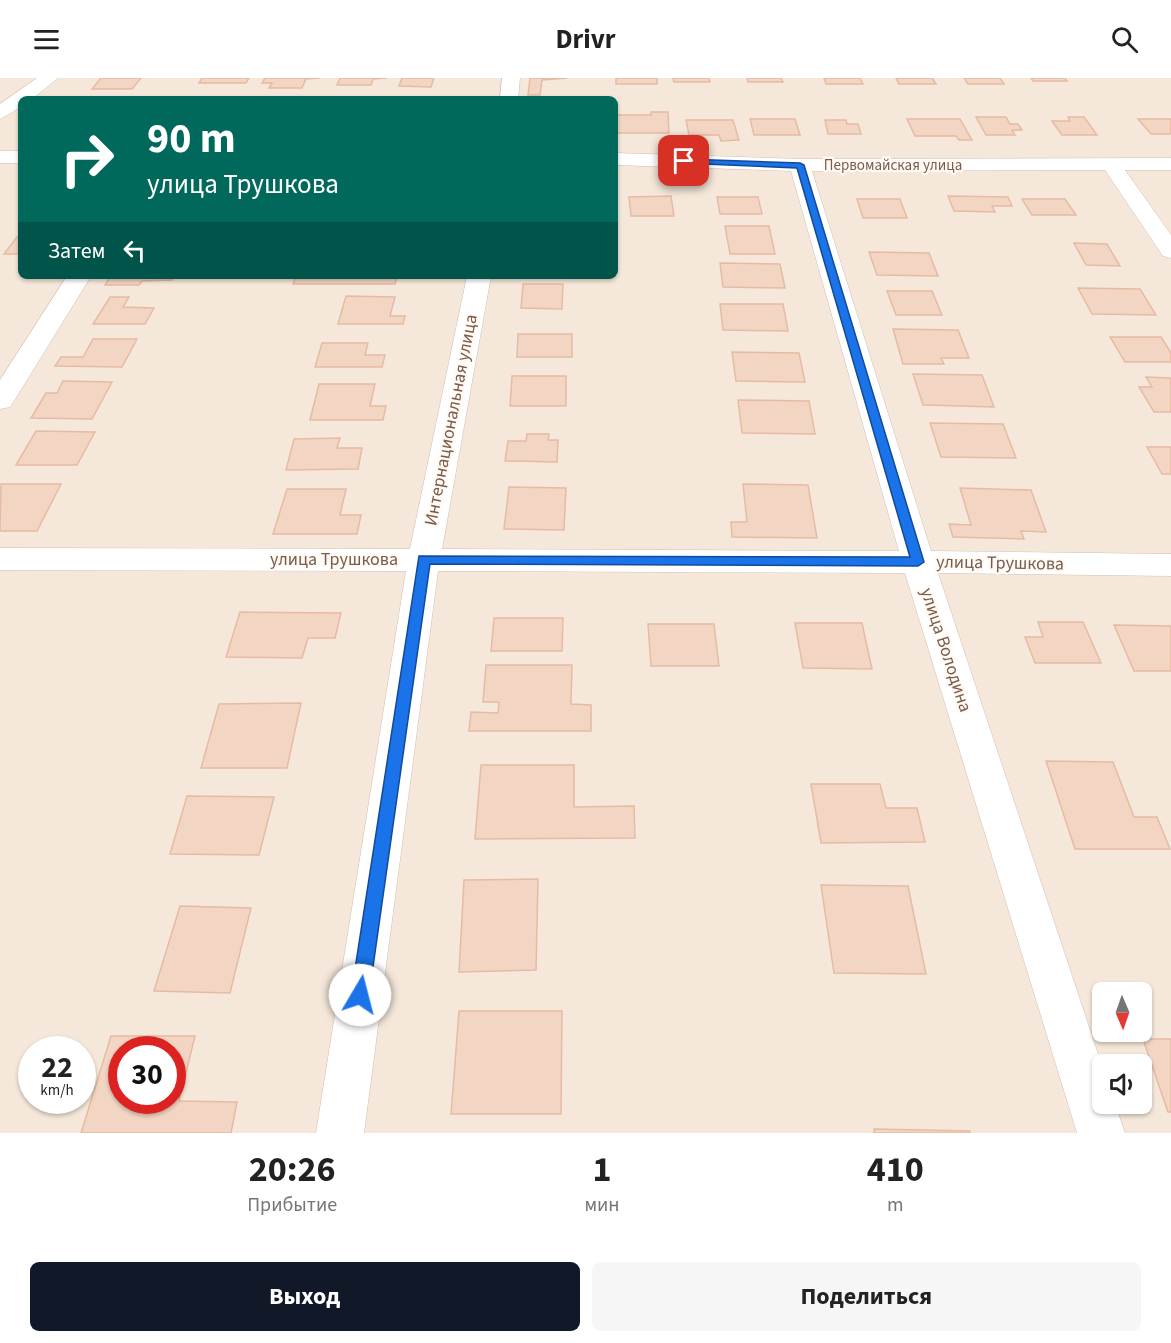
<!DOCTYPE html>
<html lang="ru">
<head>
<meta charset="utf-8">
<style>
  body { margin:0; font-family:"Source Sans 3",sans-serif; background:#f6f6f6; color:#222; height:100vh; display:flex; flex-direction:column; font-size:22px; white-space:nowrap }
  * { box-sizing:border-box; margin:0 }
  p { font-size:20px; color:#767676 }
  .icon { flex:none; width:33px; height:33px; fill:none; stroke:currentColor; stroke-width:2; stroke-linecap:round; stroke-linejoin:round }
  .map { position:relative; height:1055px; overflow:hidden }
  .details { display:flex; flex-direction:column; background:#fff; flex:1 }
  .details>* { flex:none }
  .hud { position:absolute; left:18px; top:18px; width:600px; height:183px; border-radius:9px; box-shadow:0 2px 4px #0004; background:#00695c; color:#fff; overflow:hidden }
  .needle { width:39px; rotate:178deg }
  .tools { position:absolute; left:1092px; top:904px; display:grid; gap:12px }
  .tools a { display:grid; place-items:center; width:60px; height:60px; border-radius:9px; background:#fff; box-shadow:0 2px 4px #0004; font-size:30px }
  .speed { position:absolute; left:18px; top:958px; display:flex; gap:12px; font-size:30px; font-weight:700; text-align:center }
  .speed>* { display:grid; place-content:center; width:78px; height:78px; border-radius:50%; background:#fff; box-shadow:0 2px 4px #0004; line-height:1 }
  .speed small { font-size:15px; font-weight:400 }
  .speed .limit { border:9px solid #d22; background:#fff; color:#111 }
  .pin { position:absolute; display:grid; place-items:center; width:51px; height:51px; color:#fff; margin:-26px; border-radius:12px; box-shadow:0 3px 9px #0006 }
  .me { position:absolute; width:66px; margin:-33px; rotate:8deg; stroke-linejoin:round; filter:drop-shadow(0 0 4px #0008) }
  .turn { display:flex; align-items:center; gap:21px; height:126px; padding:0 30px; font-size:27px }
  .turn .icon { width:78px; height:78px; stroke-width:2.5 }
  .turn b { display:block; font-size:42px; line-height:51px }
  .then { display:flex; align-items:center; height:57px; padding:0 30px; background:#0003; gap:12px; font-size:22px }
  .eta { display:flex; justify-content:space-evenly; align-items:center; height:102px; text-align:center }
  .eta b { font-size:36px; font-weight:700; line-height:42px }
  .cta { display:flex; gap:12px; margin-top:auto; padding:12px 30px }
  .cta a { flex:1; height:69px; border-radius:9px; background:#111827; color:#fff; font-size:24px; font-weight:700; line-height:69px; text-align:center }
  .cta a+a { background:#f6f6f6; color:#222 }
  header { display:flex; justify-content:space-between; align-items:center; height:78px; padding:0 30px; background:#fff; font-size:27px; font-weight:700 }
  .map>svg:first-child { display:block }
  .residential { fill:#f5e8da; fill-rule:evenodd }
  .building { fill:#f3d5c3; stroke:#e6bba3; stroke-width:1.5; fill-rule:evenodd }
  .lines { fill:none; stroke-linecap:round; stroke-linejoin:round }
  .minor-casing { stroke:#d1beb0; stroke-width:1 }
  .minor { fill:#fff; fill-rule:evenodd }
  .route { fill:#1a73e8; stroke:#114b97; stroke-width:1.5 }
  .labels { text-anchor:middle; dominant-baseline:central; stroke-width:4.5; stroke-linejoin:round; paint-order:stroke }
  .far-street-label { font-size:15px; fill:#7a5c4d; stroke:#fffaf3 }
  .street-label { font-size:18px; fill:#7a5c4d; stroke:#fffaf3 }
</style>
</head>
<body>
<header><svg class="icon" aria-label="menu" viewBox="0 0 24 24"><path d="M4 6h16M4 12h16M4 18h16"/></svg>Drivr<svg class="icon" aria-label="search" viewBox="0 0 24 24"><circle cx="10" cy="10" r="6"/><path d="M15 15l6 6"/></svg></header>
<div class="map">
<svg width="1171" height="1055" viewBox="0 0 1171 1055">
  <rect width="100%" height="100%" fill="#fdf6ec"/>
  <path class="residential" d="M 0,0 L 1171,0 L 1171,1055 L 0,1055 ZM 21,21 L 615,21 L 615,198 L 21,198 ZM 1102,915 L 1142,915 L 1142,954 L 1102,954 ZM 32,972 L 82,972 L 82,1023 L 32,1023 ZM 122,972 L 172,972 L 172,1023 L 122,1023 ZM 1102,987 L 1142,987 L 1142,1026 L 1102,1026 Z"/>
  <path class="building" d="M 101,0 L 141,0 L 132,11 L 92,11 Z
    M 202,0 L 249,0 L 246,5 L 199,5 Z
    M 265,0 L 320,0 L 306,1 L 302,10 L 269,10 L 272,5 L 262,5 Z
    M 340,0 L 387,0 L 373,1 L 371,7 L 337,7 Z
    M 402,0 L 434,0 L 431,9 L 399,8 Z
    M 530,0 L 567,0 L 542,2 L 540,17 L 528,17 Z
    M 616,0 L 657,0 L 657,6 L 616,6 Z
    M 673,0 L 709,0 L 710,4 L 674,4 Z
    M 747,0 L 781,0 L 783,4 L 748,4 Z
    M 824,0 L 860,0 L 863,6 L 826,6 Z
    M 896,0 L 932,0 L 936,6 L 899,6 Z
    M 964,0 L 1000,0 L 1004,6 L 968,6 Z
    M 1031,0 L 1065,0 L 1067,3 L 1033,3 Z
    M 651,34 L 668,34 L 669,55 L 615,55 L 615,37 L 651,37 Z
    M 976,39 L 1006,39 L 1010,46 L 1018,46 L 1022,52 L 1012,52 L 1015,57 L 986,57 Z
    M 1068,39 L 1084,39 L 1097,57 L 1062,57 L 1052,43 L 1070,43 Z
    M 750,41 L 795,41 L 800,57 L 754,57 Z
    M 907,41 L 960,41 L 972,62 L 959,62 L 956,58 L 915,58 Z
    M 1138,41 L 1171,41 L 1171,56 L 1151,56 Z
    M 686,42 L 733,42 L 739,62 L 721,63 L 719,57 L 689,57 Z
    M 825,42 L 846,42 L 847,46 L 858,46 L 861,56 L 828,56 Z
    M 671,118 L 674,138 L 631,138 L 629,119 Z
    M 948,118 L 1008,119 L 1012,128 L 992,128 L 995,134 L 954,133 Z
    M 717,119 L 758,119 L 762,136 L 720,136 Z
    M 857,121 L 900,121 L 907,140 L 863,140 Z
    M 1022,121 L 1065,121 L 1076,137 L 1032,137 Z
    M 725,148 L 769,148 L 775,176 L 730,176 Z
    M 17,159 L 21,159 L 21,176 L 4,176 Z
    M 1074,165 L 1107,166 L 1120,188 L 1086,187 Z
    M 869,174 L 929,175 L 938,198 L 877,197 Z
    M 720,185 L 780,186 L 785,210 L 723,209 Z
    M 111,198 L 174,198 L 172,202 L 142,203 L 139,207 L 105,207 Z
    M 296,198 L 397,198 L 395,206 L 293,206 Z
    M 523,206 L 563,206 L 562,231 L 521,230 Z
    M 1078,210 L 1140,211 L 1156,237 L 1092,236 Z
    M 887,213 L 932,213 L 942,237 L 896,237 Z
    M 346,218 L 395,219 L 390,238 L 405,238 L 403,246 L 338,246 Z
    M 110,219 L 129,219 L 123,229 L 154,230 L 145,246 L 93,246 Z
    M 720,226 L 783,226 L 788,253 L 723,252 Z
    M 893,251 L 958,252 L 969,280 L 941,280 L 944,286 L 903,286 Z
    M 518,256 L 572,256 L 572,279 L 517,279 Z
    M 1110,259 L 1161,259 L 1171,275 L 1171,284 L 1125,284 Z
    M 93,261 L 137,261 L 122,289 L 55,288 L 61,279 L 83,279 Z
    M 322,265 L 368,265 L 365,277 L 385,277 L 382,289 L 315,289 Z
    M 732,274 L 799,275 L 805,304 L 736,303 Z
    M 913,296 L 982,297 L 994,329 L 923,327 Z
    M 512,298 L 566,298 L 566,328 L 510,328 Z
    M 1146,299 L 1171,300 L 1171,334 L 1154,334 L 1139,309 L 1152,309 Z
    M 63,303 L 112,304 L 92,341 L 31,340 L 46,315 L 57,315 Z
    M 319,306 L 375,306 L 370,328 L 386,328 L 383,342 L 310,342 Z
    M 738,322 L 809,323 L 815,356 L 742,355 Z
    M 930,345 L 1003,346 L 1016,380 L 941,379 Z
    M 36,353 L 95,354 L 77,387 L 16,387 Z
    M 527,356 L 549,356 L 548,362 L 558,362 L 557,384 L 505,383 L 508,363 L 526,363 Z
    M 340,360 L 337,370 L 362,370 L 358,391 L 286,392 L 294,361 Z
    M 1147,369 L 1171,369 L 1171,396 L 1162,396 Z
    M 1,406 L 61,406 L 37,453 L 0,453 Z
    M 743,406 L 808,407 L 817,460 L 732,459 L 731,444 L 747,444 Z
    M 509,409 L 566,410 L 564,452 L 504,451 Z
    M 960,410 L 1031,412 L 1046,454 L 1021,453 L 1024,461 L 953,459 L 949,446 L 971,447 Z
    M 287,411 L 346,411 L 340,437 L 361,437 L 357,456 L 273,456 Z
    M 240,534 L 341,535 L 335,560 L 308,560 L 302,580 L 226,579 Z
    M 494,540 L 563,540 L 562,573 L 491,573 Z
    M 1038,544 L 1083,544 L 1101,585 L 1035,585 L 1025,559 L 1043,559 Z
    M 795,545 L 862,545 L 872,591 L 803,590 Z
    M 648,546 L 714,546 L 719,588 L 651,588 Z
    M 1114,547 L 1171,548 L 1171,593 L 1134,593 Z
    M 486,587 L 572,587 L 571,626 L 591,627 L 591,653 L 469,653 L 471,634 L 498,635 L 499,624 L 483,624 Z
    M 301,625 L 287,690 L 201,690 L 219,626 Z
    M 1046,683 L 1113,684 L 1134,739 L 1157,739 L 1170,771 L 1075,771 Z
    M 481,687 L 574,687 L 574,729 L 634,728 L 635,760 L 475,761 Z
    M 811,706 L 880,706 L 886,730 L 917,730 L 925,764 L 821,765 Z
    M 187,718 L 274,719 L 259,777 L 170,776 Z
    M 538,801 L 536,892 L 459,894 L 464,802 Z
    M 821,807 L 908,808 L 926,896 L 834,895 Z
    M 180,828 L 251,830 L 230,915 L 154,913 Z
    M 459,933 L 562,933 L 561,1036 L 451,1036 Z
    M 111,958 L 195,958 L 179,1023 L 237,1024 L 231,1055 L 81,1055 ZM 122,972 L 172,972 L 172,1023 L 122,1023 Z
    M 1143,961 L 1171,961 L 1171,1034 L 1168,1034 Z
    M 874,1051 L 970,1053 L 970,1055 L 874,1055 Z"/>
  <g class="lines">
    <defs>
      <path id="minor" d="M 37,0 L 58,0 L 32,21 L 21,21 L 21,29 L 0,41 L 0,26 Z
        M 502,0 L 520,0 L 518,21 L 500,21 Z
        M 0,73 L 21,73 L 21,85 L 0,85 Z
        M 615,75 L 800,81 L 1171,80 L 1171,92 L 1125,92 L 1171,157 L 1171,180 L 1163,178 L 1105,92 L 812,93 L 931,473 L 1171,476 L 1171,498 L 938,495 L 1102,988 L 1102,1026 L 1115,1026 L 1125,1055 L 1077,1055 L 905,495 L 438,493 L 364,1055 L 316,1055 L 406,493 L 0,492 L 0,470 L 410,471 L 467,198 L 491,198 L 442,471 L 899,473 L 791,93 L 615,87 Z
        M 67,198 L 91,198 L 14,323 L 10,329 L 0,331 L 0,302 Z"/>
    </defs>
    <use href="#minor" class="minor-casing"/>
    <use href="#minor" class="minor"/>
  </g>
  <path class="route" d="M 684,81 L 800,85 L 804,87 L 924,484 L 918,488 L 430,486 L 369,917 L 366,923 L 360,926 L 353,923 L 351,917 L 419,478 L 910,479 L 797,90 L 681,85 Z"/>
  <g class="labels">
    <g class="far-street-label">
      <text x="893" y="87">Первомайская улица</text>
    </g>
    <g class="street-label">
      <text transform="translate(451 342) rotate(-79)">Интернациональная улица</text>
      <text x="334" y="481">улица Трушкова</text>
      <text transform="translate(1000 485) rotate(1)">улица Трушкова</text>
      <text transform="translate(946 572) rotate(72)">улица Володина</text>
    </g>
  </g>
</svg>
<div class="tools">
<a><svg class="needle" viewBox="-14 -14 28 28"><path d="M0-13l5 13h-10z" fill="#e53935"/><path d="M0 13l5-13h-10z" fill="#767676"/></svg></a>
<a><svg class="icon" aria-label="sound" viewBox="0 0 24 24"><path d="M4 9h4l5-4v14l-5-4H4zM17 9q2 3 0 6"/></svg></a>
</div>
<div class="speed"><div>22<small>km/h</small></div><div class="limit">30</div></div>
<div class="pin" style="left:684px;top:83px;background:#d93025"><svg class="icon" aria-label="arrive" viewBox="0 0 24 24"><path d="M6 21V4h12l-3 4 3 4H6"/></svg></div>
<svg class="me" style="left:360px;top:917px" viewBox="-20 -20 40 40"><circle r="19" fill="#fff"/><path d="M0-13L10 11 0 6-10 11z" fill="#1a73e8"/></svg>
<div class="hud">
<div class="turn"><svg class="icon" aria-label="right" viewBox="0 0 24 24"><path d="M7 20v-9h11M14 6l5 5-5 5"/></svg><div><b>90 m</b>улица Трушкова</div></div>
<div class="then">Затем<svg class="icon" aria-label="left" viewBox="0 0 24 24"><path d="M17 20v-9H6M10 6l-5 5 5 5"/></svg></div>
</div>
</div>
<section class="details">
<div class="eta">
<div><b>20:26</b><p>Прибытие</p></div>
<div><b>1</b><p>мин</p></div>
<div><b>410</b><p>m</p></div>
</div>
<div class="cta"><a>Выход</a><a>Поделиться</a></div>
</section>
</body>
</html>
